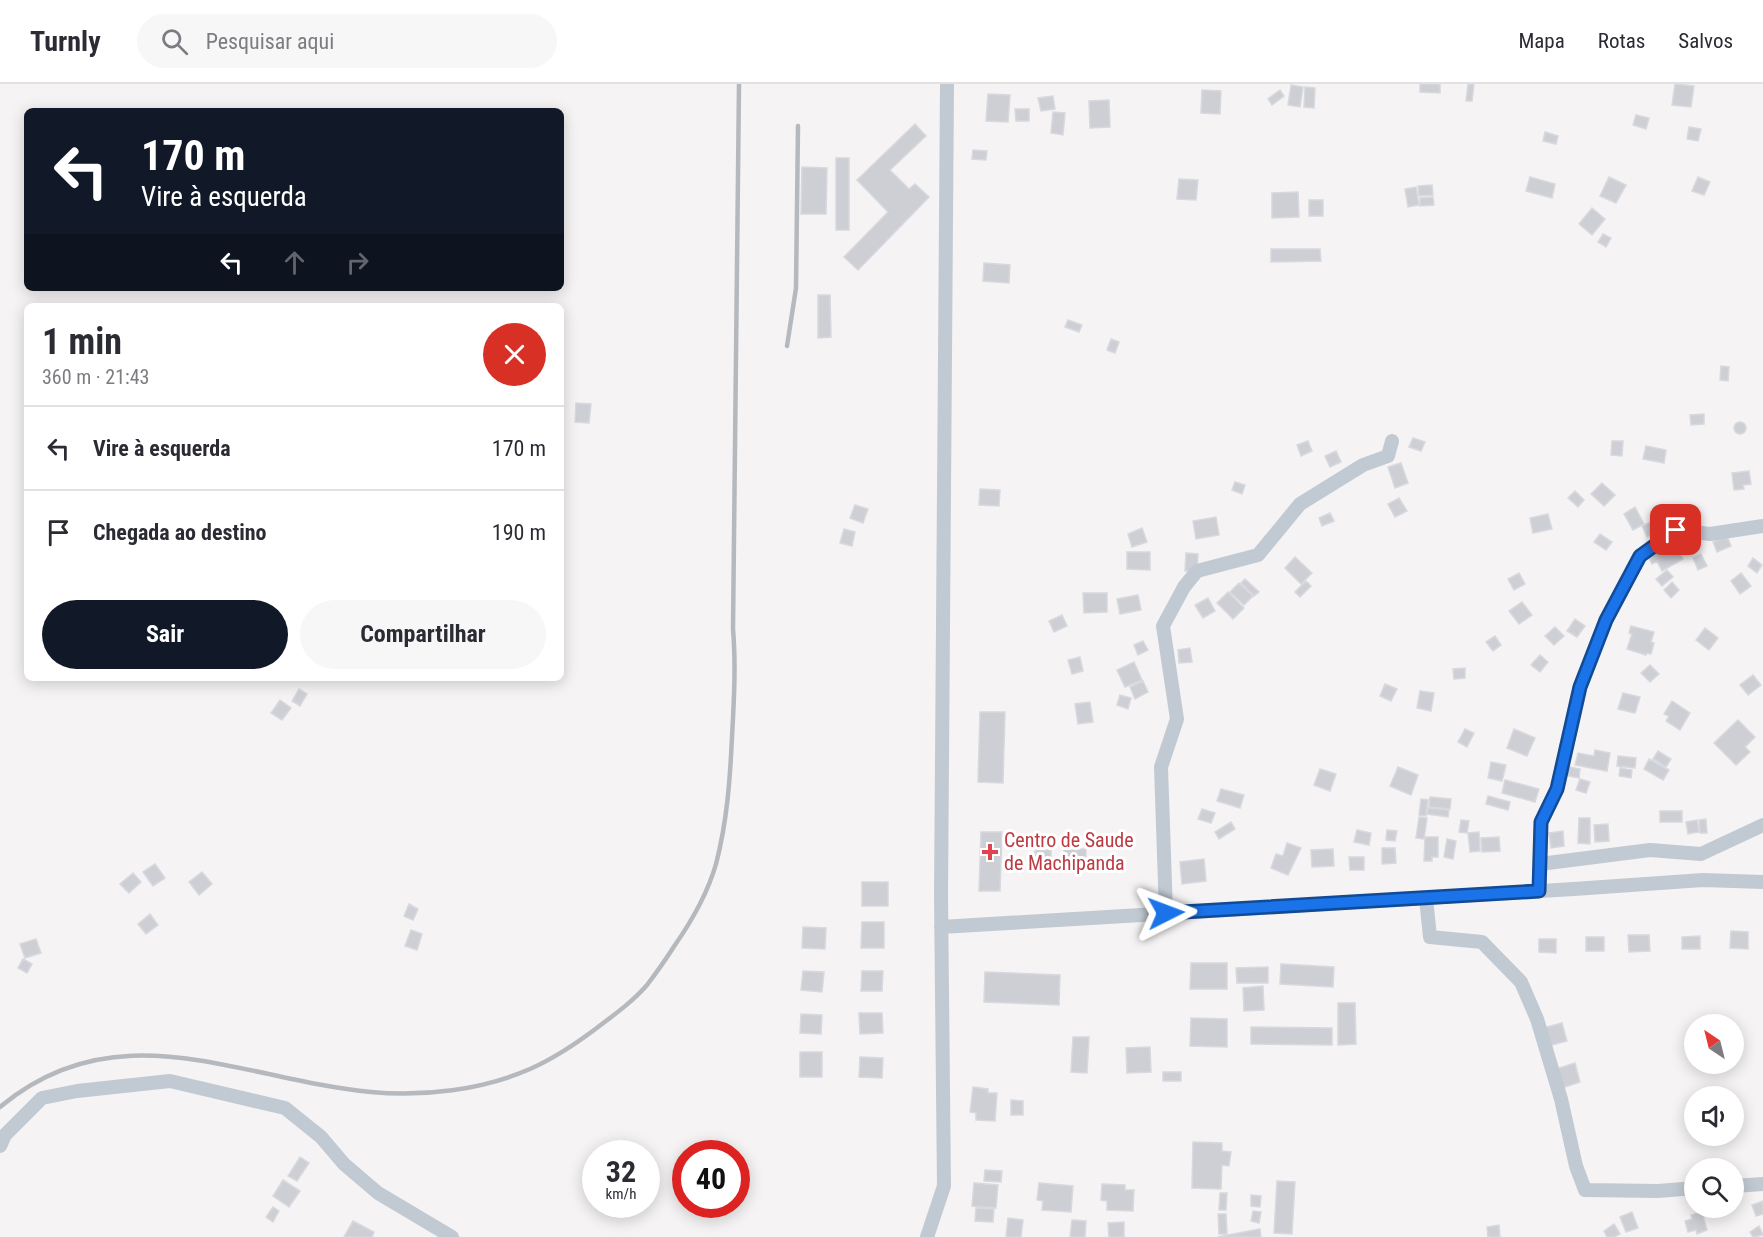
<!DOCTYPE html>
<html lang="pt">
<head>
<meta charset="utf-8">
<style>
  body { margin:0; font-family:"Roboto Condensed",sans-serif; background:#f7f7f7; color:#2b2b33; height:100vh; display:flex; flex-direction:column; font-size:22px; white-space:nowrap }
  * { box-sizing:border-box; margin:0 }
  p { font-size:20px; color:#7c7c81 }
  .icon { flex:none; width:33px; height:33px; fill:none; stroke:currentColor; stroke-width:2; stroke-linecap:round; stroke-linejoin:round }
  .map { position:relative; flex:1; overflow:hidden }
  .side { position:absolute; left:24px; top:219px; width:540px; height:378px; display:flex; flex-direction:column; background:#fff; border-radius:9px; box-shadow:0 3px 15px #0003 }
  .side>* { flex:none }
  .guide { position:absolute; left:24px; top:24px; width:540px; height:183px; border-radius:9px; box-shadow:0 3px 15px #0003; background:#111827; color:#fff; overflow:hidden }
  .needle { width:39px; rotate:325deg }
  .buttons { position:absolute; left:1684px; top:930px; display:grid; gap:12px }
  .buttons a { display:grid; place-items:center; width:60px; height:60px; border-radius:50%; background:#fff; box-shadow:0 3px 15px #0003; font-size:30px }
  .speed { position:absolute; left:582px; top:1056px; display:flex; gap:12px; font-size:30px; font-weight:700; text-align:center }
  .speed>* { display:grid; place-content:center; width:78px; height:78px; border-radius:50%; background:#fff; box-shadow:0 3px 15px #0003; line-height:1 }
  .speed small { font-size:15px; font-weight:400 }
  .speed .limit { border:9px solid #d22; background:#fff; color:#111 }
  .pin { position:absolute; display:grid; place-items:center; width:51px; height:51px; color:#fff; margin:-26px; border-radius:12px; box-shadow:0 3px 9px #0006 }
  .me { position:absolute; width:66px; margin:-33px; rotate:87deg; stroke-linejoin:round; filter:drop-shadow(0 0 4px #0008) }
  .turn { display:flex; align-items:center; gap:21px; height:126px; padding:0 18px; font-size:27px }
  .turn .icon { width:78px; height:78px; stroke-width:2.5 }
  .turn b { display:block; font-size:42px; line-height:51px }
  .lanes { display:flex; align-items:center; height:57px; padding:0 18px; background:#0003; justify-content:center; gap:30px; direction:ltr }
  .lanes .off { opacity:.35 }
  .round { display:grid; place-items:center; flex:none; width:63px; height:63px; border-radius:32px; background:#f7f7f7 }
  .summary { display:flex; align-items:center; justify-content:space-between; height:102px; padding:0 18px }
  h1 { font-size:36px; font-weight:700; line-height:45px }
  .button { display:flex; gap:12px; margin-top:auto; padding:12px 18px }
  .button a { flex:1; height:69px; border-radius:36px; background:#111827; color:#fff; font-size:24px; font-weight:700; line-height:69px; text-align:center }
  .button a+a { background:#f7f7f7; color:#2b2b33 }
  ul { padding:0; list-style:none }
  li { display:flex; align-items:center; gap:18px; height:84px; padding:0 18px; border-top:2px solid #e1e1e2 }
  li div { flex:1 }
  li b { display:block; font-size:22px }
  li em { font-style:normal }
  header { display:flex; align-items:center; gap:36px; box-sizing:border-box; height:84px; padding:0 30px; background:#fff; border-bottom:2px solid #e1e1e2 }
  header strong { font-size:28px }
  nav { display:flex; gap:33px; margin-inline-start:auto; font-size:21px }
  .search { width:420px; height:54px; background:#f7f7f7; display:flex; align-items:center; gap:15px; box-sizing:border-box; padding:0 21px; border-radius:33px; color:#7c7c81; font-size:22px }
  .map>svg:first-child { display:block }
  .building { fill:#cdcfd5; stroke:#d7d9de; stroke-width:1.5 }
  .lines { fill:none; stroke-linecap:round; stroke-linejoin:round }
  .minor { stroke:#c1cad2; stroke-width:14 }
  .rail { stroke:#b5b8bd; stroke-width:4.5 }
  .route-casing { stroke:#114b97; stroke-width:15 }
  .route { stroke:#1a73e8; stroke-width:10 }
  .health-dot { fill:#e0444e; stroke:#fff; stroke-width:2 }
  .labels { text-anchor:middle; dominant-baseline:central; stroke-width:6; stroke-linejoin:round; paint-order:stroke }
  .health-label { font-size:20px; fill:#be3a42; stroke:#fff; text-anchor:start }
</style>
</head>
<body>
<header>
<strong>Turnly</strong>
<div class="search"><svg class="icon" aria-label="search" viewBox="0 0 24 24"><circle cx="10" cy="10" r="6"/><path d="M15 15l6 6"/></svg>Pesquisar aqui</div>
<nav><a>Mapa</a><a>Rotas</a><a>Salvos</a></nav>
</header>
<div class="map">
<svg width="1763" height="1153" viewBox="0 0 1763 1153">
  <rect width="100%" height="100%" fill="#f5f3f3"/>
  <path class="building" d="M 1420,0 L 1440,0 L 1440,9 L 1420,8 Z
    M 1468,0 L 1474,0 L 1472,17 L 1466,17 Z
    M 1675,0 L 1694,2 L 1691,23 L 1672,21 Z
    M 1291,1 L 1303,3 L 1300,23 L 1288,21 Z
    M 1305,3 L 1315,4 L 1314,24 L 1304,23 Z
    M 1202,6 L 1221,7 L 1220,30 L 1201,29 Z
    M 1280,6 L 1284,12 L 1272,21 L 1268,15 Z
    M 988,10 L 1010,11 L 1008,38 L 986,37 Z
    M 1053,12 L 1055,25 L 1041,27 L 1038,14 Z
    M 1109,16 L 1110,43 L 1090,44 L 1089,17 Z
    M 1015,25 L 1029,25 L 1029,37 L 1016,37 Z
    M 1053,28 L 1065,29 L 1063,51 L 1051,49 Z
    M 1636,31 L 1649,34 L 1646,45 L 1633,41 Z
    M 915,40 L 926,52 L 890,86 L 909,105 L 915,100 L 929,113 L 858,186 L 844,173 L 888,128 L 857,96 Z
    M 1689,43 L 1701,45 L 1698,57 L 1687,55 Z
    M 1545,48 L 1558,52 L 1556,60 L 1543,57 Z
    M 973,66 L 987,67 L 986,76 L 972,75 Z
    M 836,74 L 849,74 L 849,146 L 836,146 Z
    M 802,83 L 827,84 L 826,130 L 801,130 Z
    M 1530,93 L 1555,100 L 1552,114 L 1526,107 Z
    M 1609,93 L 1626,101 L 1616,119 L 1600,112 Z
    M 1698,93 L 1710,98 L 1704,111 L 1692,107 Z
    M 1179,95 L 1198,96 L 1196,116 L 1177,115 Z
    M 1432,101 L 1433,111 L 1419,112 L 1418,102 Z
    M 1416,103 L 1419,121 L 1408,123 L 1405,105 Z
    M 1298,108 L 1299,133 L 1272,134 L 1272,109 Z
    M 1433,113 L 1434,121 L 1420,122 L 1420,114 Z
    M 1309,116 L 1323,116 L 1323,132 L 1309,132 Z
    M 1592,124 L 1605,135 L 1592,151 L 1579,140 Z
    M 1603,150 L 1611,154 L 1606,163 L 1598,158 Z
    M 1271,165 L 1320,165 L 1321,177 L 1271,178 Z
    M 984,179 L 1010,181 L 1009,199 L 983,197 Z
    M 818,211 L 830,211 L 831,253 L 818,254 Z
    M 1068,236 L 1082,241 L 1079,248 L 1065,243 Z
    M 1111,255 L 1119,258 L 1115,269 L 1107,266 Z
    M 1721,282 L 1729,283 L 1728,297 L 1720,296 Z
    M 576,319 L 591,320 L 589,339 L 575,338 Z
    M 1704,330 L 1704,340 L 1691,341 L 1690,331 Z
    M1734 344a6 6 0 1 1 12 0a6 6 0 1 1-12 0Z
    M 1413,354 L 1425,358 L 1421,367 L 1409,363 Z
    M 1308,357 L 1312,367 L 1301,372 L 1297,361 Z
    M 1612,357 L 1623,357 L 1622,372 L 1611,371 Z
    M 1646,362 L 1666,366 L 1664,379 L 1643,375 Z
    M 1336,367 L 1341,378 L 1330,383 L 1325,372 Z
    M 1401,379 L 1408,399 L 1395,404 L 1388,383 Z
    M 1749,387 L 1751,400 L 1743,401 L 1744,405 L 1734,406 L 1732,389 Z
    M 1235,398 L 1245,401 L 1242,410 L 1232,406 Z
    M 1602,399 L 1615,411 L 1604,422 L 1591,410 Z
    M 980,405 L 1000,406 L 999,422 L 979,421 Z
    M 1575,407 L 1584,416 L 1578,423 L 1568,414 Z
    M 1399,414 L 1407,427 L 1395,433 L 1388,420 Z
    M 855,421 L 868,425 L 863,439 L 850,434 Z
    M 1635,423 L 1644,440 L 1633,446 L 1624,430 Z
    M 1330,429 L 1334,437 L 1322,442 L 1319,434 Z
    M 1548,430 L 1552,445 L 1533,449 L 1530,434 Z
    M 1216,433 L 1219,451 L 1196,455 L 1193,437 Z
    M 1651,438 L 1656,448 L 1647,453 L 1642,442 Z
    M 1142,444 L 1147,458 L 1132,463 L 1128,450 Z
    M 844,445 L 855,448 L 852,462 L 840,459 Z
    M 1600,450 L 1612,458 L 1606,466 L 1594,458 Z
    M 1727,452 L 1731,462 L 1717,468 L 1713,458 Z
    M 1671,454 L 1683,475 L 1662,487 L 1657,477 L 1652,480 L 1648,472 Z
    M 1127,468 L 1150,468 L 1150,486 L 1127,485 Z
    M 1186,469 L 1198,470 L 1197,487 L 1185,487 Z
    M 1701,470 L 1707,482 L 1698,486 L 1693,474 Z
    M 1295,473 L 1312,489 L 1301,500 L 1285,484 Z
    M 1753,474 L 1762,481 L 1757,489 L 1748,482 Z
    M 1667,486 L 1673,493 L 1662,502 L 1656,495 Z
    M 1519,489 L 1525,500 L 1514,506 L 1508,495 Z
    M 1741,489 L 1751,502 L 1740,510 L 1731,497 Z
    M 1245,495 L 1259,508 L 1254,512 L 1241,499 Z
    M 1306,497 L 1311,502 L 1300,513 L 1295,508 Z
    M 1672,498 L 1679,506 L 1671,514 L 1664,506 Z
    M 1239,499 L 1253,512 L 1244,521 L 1230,508 Z
    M 1228,508 L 1244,524 L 1233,535 L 1217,519 Z
    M 1083,509 L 1107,509 L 1107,528 L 1084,529 Z
    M 1138,511 L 1141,526 L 1120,530 L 1117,515 Z
    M 1208,514 L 1215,527 L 1203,534 L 1195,521 Z
    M 1522,518 L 1532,531 L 1519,540 L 1509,527 Z
    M 1062,531 L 1067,542 L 1054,548 L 1049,537 Z
    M 1575,535 L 1585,542 L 1577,553 L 1567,547 Z
    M 1631,542 L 1654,548 L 1651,558 L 1654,559 L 1651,570 L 1647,569 L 1646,571 L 1627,565 L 1632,550 L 1629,549 Z
    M 1555,543 L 1564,552 L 1554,561 L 1545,552 Z
    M 1705,544 L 1718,554 L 1709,566 L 1696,556 Z
    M 1495,552 L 1501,561 L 1493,567 L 1486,558 Z
    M 1143,557 L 1148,566 L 1138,571 L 1134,561 Z
    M 1190,564 L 1192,578 L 1179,579 L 1178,566 Z
    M 1540,571 L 1548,578 L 1540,588 L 1531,581 Z
    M 1080,573 L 1083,587 L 1072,590 L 1068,576 Z
    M 1134,578 L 1142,596 L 1125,603 L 1117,586 Z
    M 1650,581 L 1659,590 L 1650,598 L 1641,589 Z
    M 1465,584 L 1465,594 L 1454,595 L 1453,585 Z
    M 1753,591 L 1761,601 L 1748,611 L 1740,601 Z
    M 1143,597 L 1148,608 L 1135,615 L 1130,603 Z
    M 1385,600 L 1397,605 L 1391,617 L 1380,612 Z
    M 299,605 L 307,610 L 300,622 L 292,617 Z
    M 1420,607 L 1434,609 L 1431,627 L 1417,624 Z
    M 1623,609 L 1640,613 L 1635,629 L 1618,625 Z
    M 1120,611 L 1131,614 L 1128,625 L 1117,621 Z
    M 280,616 L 291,624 L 282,636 L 271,629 Z
    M 1672,617 L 1690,629 L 1680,646 L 1666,637 L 1669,632 L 1664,630 Z
    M 1090,618 L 1093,638 L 1078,640 L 1075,620 Z
    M 980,628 L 1005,628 L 1003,699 L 978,698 Z
    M 1738,636 L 1755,653 L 1745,663 L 1750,668 L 1736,681 L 1714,659 Z
    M 1465,645 L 1474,649 L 1467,663 L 1458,658 Z
    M 1514,645 L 1535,654 L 1527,672 L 1507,664 Z
    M 1595,666 L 1610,669 L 1607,687 L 1575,681 L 1578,669 L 1594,672 Z
    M 1658,667 L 1671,675 L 1666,683 L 1653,675 Z
    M 1618,672 L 1636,674 L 1635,684 L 1617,682 Z
    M 1649,675 L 1669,686 L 1663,696 L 1644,685 Z
    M 1491,678 L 1506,681 L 1502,697 L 1488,694 Z
    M 1565,682 L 1580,685 L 1579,694 L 1564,691 Z
    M 1398,683 L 1418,691 L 1411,711 L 1390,702 Z
    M 1620,684 L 1632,686 L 1631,694 L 1619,692 Z
    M 1320,685 L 1336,690 L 1330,707 L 1314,701 Z
    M 1580,695 L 1590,698 L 1586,709 L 1576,706 Z
    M 1505,696 L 1539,705 L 1535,718 L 1502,709 Z
    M 1221,705 L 1244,711 L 1240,724 L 1217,717 Z
    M 1488,712 L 1510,718 L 1508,726 L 1486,720 Z
    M 1430,713 L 1451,715 L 1450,725 L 1429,723 Z
    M 1421,715 L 1428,716 L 1426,732 L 1419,731 Z
    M 1428,724 L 1449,726 L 1448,733 L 1427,730 Z
    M 1202,725 L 1215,729 L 1211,739 L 1198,735 Z
    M 1660,727 L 1682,727 L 1682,738 L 1660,738 Z
    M 1419,733 L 1427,734 L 1424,755 L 1416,754 Z
    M 1579,734 L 1590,734 L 1590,760 L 1578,759 Z
    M 1706,735 L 1707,749 L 1700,749 L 1699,736 Z
    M 1461,736 L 1469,737 L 1467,749 L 1459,748 Z
    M 1697,736 L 1699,748 L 1688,750 L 1686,738 Z
    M 1231,738 L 1235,745 L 1219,755 L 1215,748 Z
    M 1608,740 L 1609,757 L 1595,758 L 1594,741 Z
    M 1357,746 L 1371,749 L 1369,761 L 1354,758 Z
    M 1387,746 L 1397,747 L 1395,757 L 1386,756 Z
    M 1563,747 L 1564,762 L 1551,764 L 1549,749 Z
    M 981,748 L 1002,748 L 1000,807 L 979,807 Z
    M 1479,748 L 1480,767 L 1470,768 L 1468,749 Z
    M 1425,753 L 1438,753 L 1438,773 L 1432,773 L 1432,777 L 1424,777 Z
    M 1499,753 L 1500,767 L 1482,768 L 1481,754 Z
    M 1447,755 L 1456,757 L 1453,775 L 1444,773 Z
    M 1287,759 L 1301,764 L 1288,791 L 1271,784 L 1276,770 L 1283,772 Z
    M 1382,764 L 1395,764 L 1396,779 L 1382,780 Z
    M 1064,765 L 1086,765 L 1086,783 L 1065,783 Z
    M 1333,765 L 1334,782 L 1312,783 L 1311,766 Z
    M 1035,766 L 1051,766 L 1051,781 L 1035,781 Z
    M 1349,773 L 1364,773 L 1364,786 L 1350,786 Z
    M 1204,775 L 1206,797 L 1182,800 L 1180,778 Z
    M 155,780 L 165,794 L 153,802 L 143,788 Z
    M 202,788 L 212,800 L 199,811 L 189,798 Z
    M 133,789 L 141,798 L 129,809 L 120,800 Z
    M 862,798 L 888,798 L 888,822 L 862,822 Z
    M 409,820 L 418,825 L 413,836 L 404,832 Z
    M 150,830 L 158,841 L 146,850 L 138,840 Z
    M 862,838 L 884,838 L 884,864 L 861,864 Z
    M 803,843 L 826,844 L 825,865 L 802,864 Z
    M 411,846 L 422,850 L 417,866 L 405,862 Z
    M 1731,847 L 1748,848 L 1748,865 L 1730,864 Z
    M 1628,851 L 1649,851 L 1650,867 L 1629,868 Z
    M 1700,852 L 1700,865 L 1682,865 L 1682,853 Z
    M 1586,853 L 1604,853 L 1604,867 L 1586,867 Z
    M 36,855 L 41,869 L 25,874 L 20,860 Z
    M 1539,855 L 1556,855 L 1556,869 L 1539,868 Z
    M 23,875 L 32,880 L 27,889 L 18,884 Z
    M 1191,879 L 1227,879 L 1227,905 L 1190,905 Z
    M 1281,880 L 1334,883 L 1333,903 L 1280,900 Z
    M 1268,883 L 1268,899 L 1237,899 L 1236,884 Z
    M 803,887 L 824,888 L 822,908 L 801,906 Z
    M 862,887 L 883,887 L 882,907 L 861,907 Z
    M 985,888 L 1060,891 L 1059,921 L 984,918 Z
    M 1263,902 L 1264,926 L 1244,927 L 1243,904 Z
    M 1338,919 L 1355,919 L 1356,960 L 1338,961 Z
    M 859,929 L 882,929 L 883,949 L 860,950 Z
    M 801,930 L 822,931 L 821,950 L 800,949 Z
    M 1191,934 L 1227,935 L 1227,963 L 1190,962 Z
    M 1562,939 L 1567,957 L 1544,963 L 1539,945 Z
    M 1251,943 L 1332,944 L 1332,961 L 1251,960 Z
    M 1073,953 L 1089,953 L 1087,989 L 1071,988 Z
    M 1150,963 L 1151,988 L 1127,989 L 1126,964 Z
    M 800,968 L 822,968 L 822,993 L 800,993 Z
    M 860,973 L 883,974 L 882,994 L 859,993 Z
    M 1575,979 L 1580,998 L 1556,1006 L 1550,987 Z
    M 1163,988 L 1181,988 L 1181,997 L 1163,997 Z
    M 973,1003 L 988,1005 L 988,1009 L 997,1009 L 995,1037 L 976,1036 L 976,1029 L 970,1028 Z
    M 1011,1016 L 1023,1017 L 1023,1031 L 1011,1031 Z
    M 1193,1058 L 1222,1059 L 1222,1067 L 1231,1068 L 1229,1082 L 1222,1081 L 1221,1105 L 1192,1104 Z
    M 300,1073 L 309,1079 L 297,1097 L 288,1092 Z
    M 985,1086 L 1002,1087 L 1001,1098 L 984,1097 Z
    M 283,1096 L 300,1107 L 289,1123 L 273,1112 Z
    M 1277,1097 L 1295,1098 L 1292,1150 L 1274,1149 Z
    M 974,1099 L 998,1101 L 996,1124 L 972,1122 Z
    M 1039,1099 L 1073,1102 L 1071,1128 L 1042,1126 L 1043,1117 L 1037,1116 Z
    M 1102,1100 L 1125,1101 L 1125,1106 L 1134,1106 L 1133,1127 L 1107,1126 L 1107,1117 L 1101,1116 Z
    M 1220,1109 L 1227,1109 L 1226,1126 L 1219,1126 Z
    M 1251,1111 L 1261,1112 L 1260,1123 L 1251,1122 Z
    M 1763,1117 L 1763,1130 L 1756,1132 L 1752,1121 Z
    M 273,1123 L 279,1127 L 273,1138 L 266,1133 Z
    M 976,1124 L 994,1125 L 993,1138 L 975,1137 Z
    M 1253,1127 L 1261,1128 L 1259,1139 L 1251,1137 Z
    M 1632,1128 L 1638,1144 L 1626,1148 L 1620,1133 Z
    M 1702,1128 L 1707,1146 L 1697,1150 L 1696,1146 L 1688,1148 L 1685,1137 L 1692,1135 L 1691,1131 Z
    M 1218,1130 L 1226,1130 L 1227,1150 L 1219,1150 Z
    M 1008,1134 L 1023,1136 L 1021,1153 L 1006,1153 Z
    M 1072,1136 L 1086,1137 L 1085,1153 L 1070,1153 Z
    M 353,1137 L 374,1148 L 372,1153 L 344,1153 Z
    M 1124,1138 L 1124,1153 L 1109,1153 L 1108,1139 Z
    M 1614,1140 L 1620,1150 L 1614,1153 L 1607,1153 L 1604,1147 Z
    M 1499,1141 L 1500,1153 L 1488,1153 L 1487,1143 Z
    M 1759,1142 L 1763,1151 L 1753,1153 L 1750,1148 Z
    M 1260,1145 L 1261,1153 L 1218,1153 Z"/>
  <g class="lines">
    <path class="minor" d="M 1540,780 L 1650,766 L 1701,770 L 1763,741
      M 1539,807 L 1541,738 L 1557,705 L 1580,603 L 1606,536 L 1640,472 L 1676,446 L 1710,450 L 1763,442
      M 1426,814 L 1430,853 L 1482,858 L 1521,898 L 1537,935 L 1561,1015 L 1576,1082 L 1585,1106 L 1658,1107 L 1695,1104
      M 1166,829 L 1161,683 L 1177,635 L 1163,542 L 1184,503 L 1197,487 L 1258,471 L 1300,420 L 1363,381 L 1388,372 L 1392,357
      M 941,843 L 1574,805 L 1703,796 L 1763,798
      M 0,1062 L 5,1051 L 42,1014 L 77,1007 L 170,997 L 285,1024 L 321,1053 L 344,1080 L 378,1109 L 452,1153
      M 1734,1102 L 1763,1100
      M 927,1153 L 944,1102 L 941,812 L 947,0"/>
    <path class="rail" d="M 787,262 L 796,204 L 798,42
      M 0,1023 C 118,924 241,996 371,1008 C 423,1013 482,1006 530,985 C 555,974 580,957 602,940 C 618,928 634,916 647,901 C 657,888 666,875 675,861 C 691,838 708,808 716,780 C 727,738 730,696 732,653 C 734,616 736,581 733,545 L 739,0"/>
  </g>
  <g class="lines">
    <defs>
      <path id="route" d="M 1166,829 L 1539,807 L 1541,738 L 1557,705 L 1580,603 L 1606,536 L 1640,472 L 1676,446"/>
    </defs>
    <use href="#route" class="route-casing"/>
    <use href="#route" class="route"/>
  </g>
  <path class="health-dot" d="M987 759h6v6h6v6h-6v6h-6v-6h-6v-6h6z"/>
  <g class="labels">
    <g class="health-label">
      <text x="1004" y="756">Centro de Saude<tspan x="1004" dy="23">de Machipanda</tspan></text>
    </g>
  </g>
</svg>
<div class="buttons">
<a><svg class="needle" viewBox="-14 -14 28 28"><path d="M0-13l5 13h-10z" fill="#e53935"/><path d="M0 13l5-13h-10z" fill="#7c7c81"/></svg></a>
<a><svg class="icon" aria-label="sound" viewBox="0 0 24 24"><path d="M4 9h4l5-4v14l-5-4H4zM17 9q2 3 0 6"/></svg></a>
<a><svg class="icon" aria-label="search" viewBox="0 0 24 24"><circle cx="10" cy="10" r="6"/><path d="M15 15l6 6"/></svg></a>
</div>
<div class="speed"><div>32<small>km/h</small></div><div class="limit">40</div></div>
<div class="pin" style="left:1676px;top:446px;background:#d93025"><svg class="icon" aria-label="arrive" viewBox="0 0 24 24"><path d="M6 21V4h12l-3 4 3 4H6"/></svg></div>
<svg class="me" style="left:1166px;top:829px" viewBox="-20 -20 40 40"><path d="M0-17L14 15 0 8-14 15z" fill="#1a73e8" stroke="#fff" stroke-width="4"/></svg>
<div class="guide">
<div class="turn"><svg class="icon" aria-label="left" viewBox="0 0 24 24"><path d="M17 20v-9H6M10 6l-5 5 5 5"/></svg><div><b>170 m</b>Vire à esquerda</div></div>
<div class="lanes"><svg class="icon" aria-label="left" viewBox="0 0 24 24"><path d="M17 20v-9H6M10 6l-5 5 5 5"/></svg><svg class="icon off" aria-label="ahead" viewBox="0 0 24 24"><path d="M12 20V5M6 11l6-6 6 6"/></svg><svg class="icon off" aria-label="right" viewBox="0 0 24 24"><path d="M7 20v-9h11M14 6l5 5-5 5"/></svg></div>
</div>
<section class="side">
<div class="summary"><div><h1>1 min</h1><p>360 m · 21:43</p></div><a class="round" style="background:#d93025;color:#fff"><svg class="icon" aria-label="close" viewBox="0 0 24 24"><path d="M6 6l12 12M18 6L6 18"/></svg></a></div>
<ul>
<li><svg class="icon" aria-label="left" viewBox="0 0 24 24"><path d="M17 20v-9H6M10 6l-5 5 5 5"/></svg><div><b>Vire à esquerda</b></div><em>170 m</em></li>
<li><svg class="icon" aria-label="arrive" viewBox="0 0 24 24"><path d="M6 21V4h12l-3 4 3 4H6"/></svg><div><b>Chegada ao destino</b></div><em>190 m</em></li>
</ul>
<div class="button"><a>Sair</a><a>Compartilhar</a></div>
</section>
</div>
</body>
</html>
